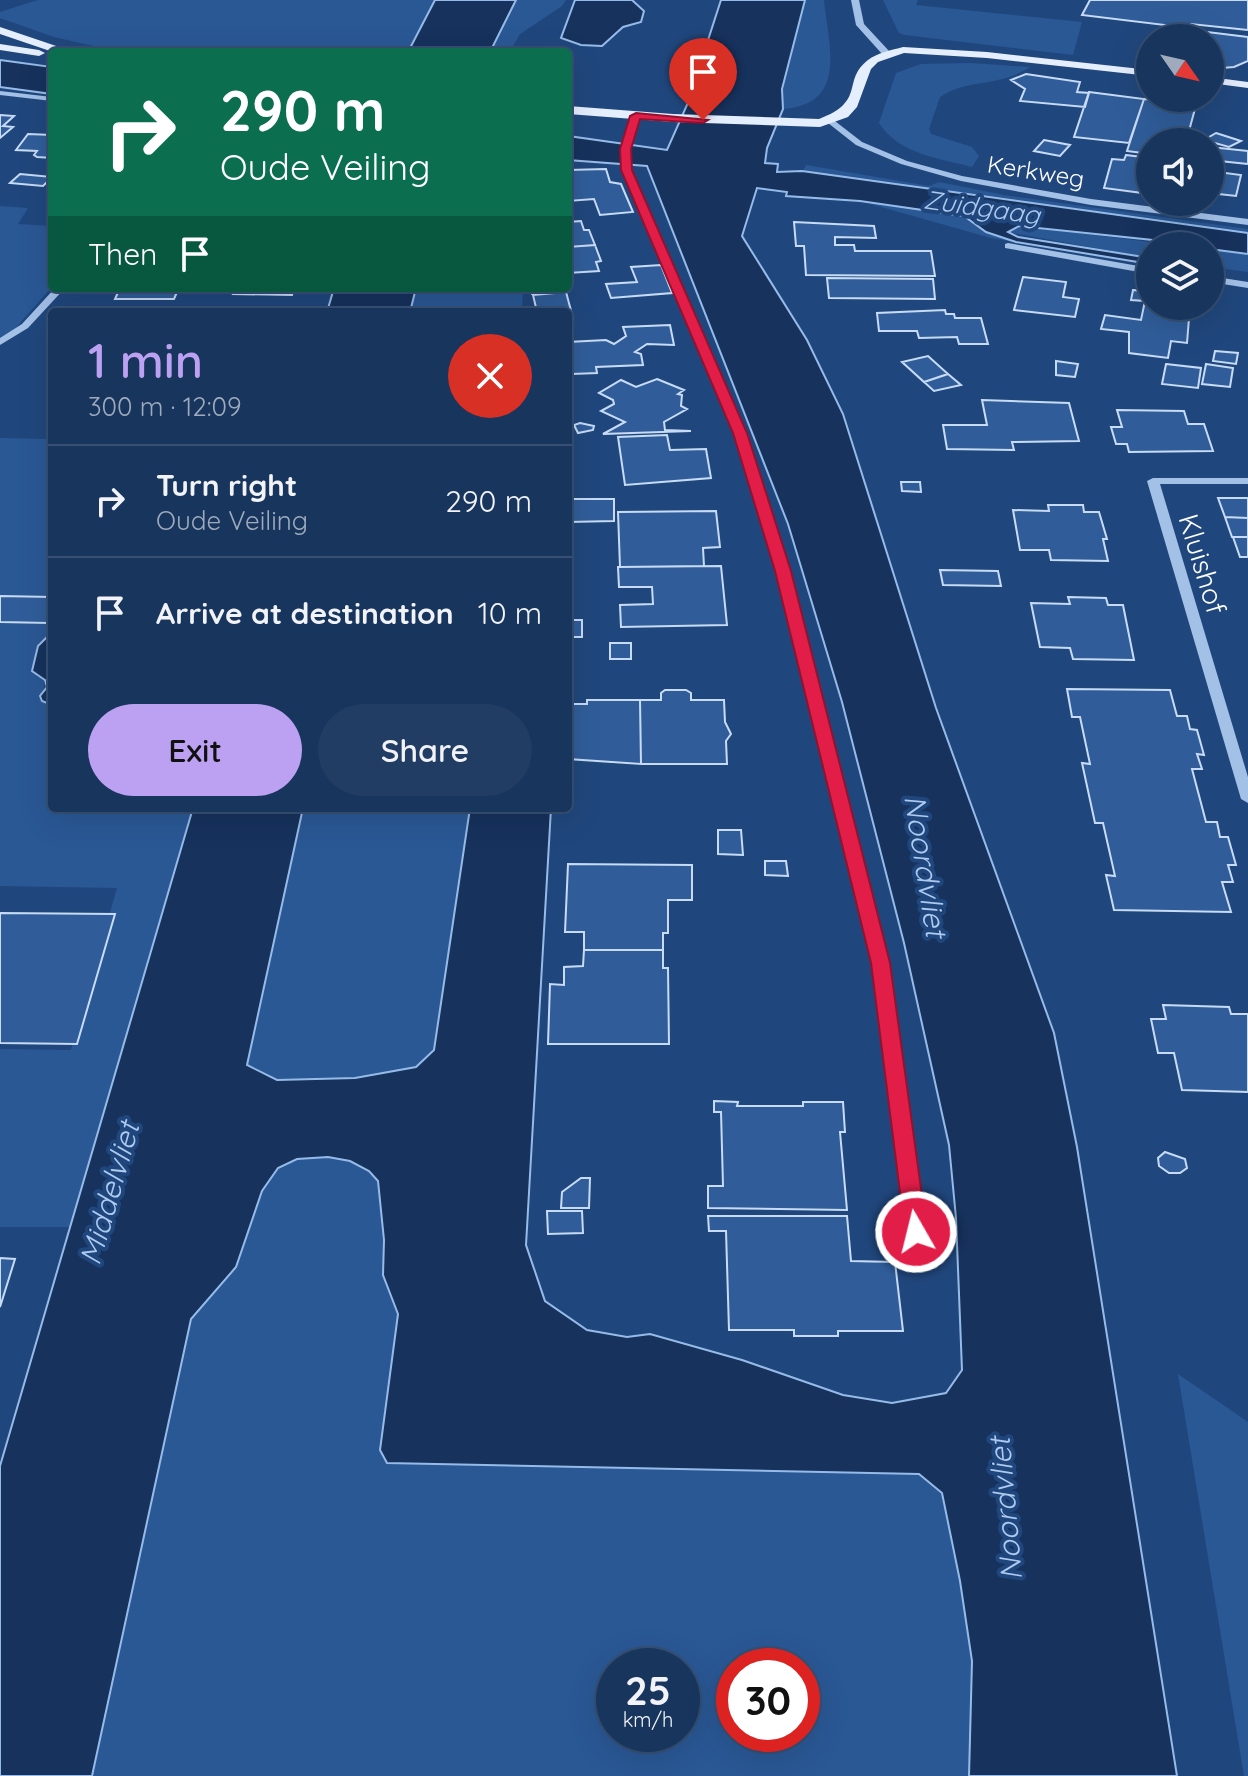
<!DOCTYPE html>
<html lang="en">
<head>
<meta charset="utf-8">
<style>
  body { margin:0; font-family:Quicksand,sans-serif; background:#213d64; color:#f1f3f6; height:100vh; display:flex; flex-direction:column; font-size:30px; white-space:nowrap }
  * { box-sizing:border-box; margin:0 }
  p { font-size:26px; color:#9fabbc }
  .icon { flex:none; width:44px; height:44px; fill:none; stroke:currentColor; stroke-width:2; stroke-linecap:round; stroke-linejoin:round }
  .map { position:relative; flex:1; overflow:hidden }
  .details { position:absolute; left:48px; top:308px; width:524px; height:504px; display:flex; flex-direction:column; background:#18355e; border-radius:8px; box-shadow:0 8px 32px #0002,0 0 0 2px #365073 }
  .details>* { flex:none }
  .guide { position:absolute; left:48px; top:48px; width:524px; height:244px; border-radius:8px; box-shadow:0 8px 32px #0002,0 0 0 2px #365073; background:#0b6e4f; color:#fff; overflow:hidden }
  .needle { width:52px; rotate:124deg }
  .buttons { position:absolute; left:1136px; top:24px; display:grid; gap:16px }
  .buttons a { display:grid; place-items:center; width:88px; height:88px; border-radius:50%; background:#18355e; box-shadow:0 8px 32px #0002,0 0 0 2px #365073; font-size:40px }
  .speed { position:absolute; left:596px; top:1648px; display:flex; gap:16px; font-size:40px; font-weight:700; text-align:center }
  .speed>* { display:grid; place-content:center; width:104px; height:104px; border-radius:50%; background:#18355e; box-shadow:0 8px 32px #0002,0 0 0 2px #365073; line-height:1 }
  .speed small { font-size:20px; font-weight:400 }
  .speed .limit { border:12px solid #d22; background:#fff; color:#111 }
  .pin { position:absolute; display:grid; place-items:center; width:68px; height:68px; color:#fff; margin:-82px -34px; border-radius:50% 50% 50% 0; rotate:-45deg; box-shadow:0 0 8px #0007 }
  .pin .icon { rotate:45deg }
  .me { position:absolute; width:88px; margin:-44px; rotate:352deg; stroke-linejoin:round; filter:drop-shadow(0 0 6px #0008) }
  .turn { display:flex; align-items:center; gap:28px; height:168px; padding:0 40px; font-size:36px }
  .turn .icon { width:104px; height:104px; stroke-width:2.5 }
  .turn b { display:block; font-size:56px; line-height:68px }
  .then { display:flex; align-items:center; height:76px; padding:0 40px; background:#0003; gap:16px; font-size:30px }
  .round { display:grid; place-items:center; flex:none; width:84px; height:84px; border-radius:42px; background:#213d64 }
  .summary { display:flex; align-items:center; justify-content:space-between; height:136px; padding:0 40px }
  h1 { font-size:48px; font-weight:600; line-height:60px; color:#bca0f2 }
  .cta { display:flex; gap:16px; margin-top:auto; padding:16px 40px }
  .cta a { flex:1; height:92px; border-radius:48px; background:#bca0f2; color:#111; font-size:32px; font-weight:600; line-height:92px; text-align:center }
  .cta a+a { background:#213d64; color:#f1f3f6 }
  ul { padding:0; list-style:none }
  li { display:flex; align-items:center; gap:24px; height:112px; padding:0 40px; border-top:2px solid #365073 }
  li div { flex:1 }
  li b { display:block; font-size:30px }
  li em { font-style:normal }
  .map>svg:first-child { display:block }
  .green { fill:#2a5895; fill-rule:evenodd }
  .water { fill:#16325d; stroke:#97bbe8; stroke-width:2 }
  .building { fill:#305d9a; stroke:#c7dbf5; stroke-width:2 }
  .lines { fill:none; stroke-linecap:round; stroke-linejoin:round }
  .minor { fill:#a3c0e7; fill-rule:evenodd }
  .major { fill:#e5eefd; fill-rule:evenodd }
  .route { fill:#e11d48; stroke:#92132f; stroke-width:2 }
  .labels { text-anchor:middle; dominant-baseline:central; stroke-width:8; stroke-linejoin:round; paint-order:stroke }
  .far-street-label { font-size:24px; fill:#fff; stroke:#20477d }
  .far-water-label { font-size:26px; font-style:italic; fill:#aecaef; stroke:#20477d }
  .street-label { font-size:28px; fill:#fff; stroke:#20477d }
  .water-label { font-size:30px; font-style:italic; fill:#aecaef; stroke:#20477d }
</style>
</head>
<body>
<div class="map">
<svg width="1248" height="1776" viewBox="0 0 1248 1776">
  <rect width="100%" height="100%" fill="#20477d"/>
  <path class="green" d="M 38,0 L 435,0 L 408,52 L 120,52 L 54,37 L 0,18 L 0,12 Z
    M 516,0 L 566,0 L 562,6 L 520,34 L 510,52 L 490,52 Z
    M 805,0 L 824,0 C 828,44 849,104 783,109 L 782,89 Z
    M 883,0 L 918,0 L 916,5 L 1082,22 L 1073,55 L 905,35 L 899,33 Z
    M 970,63 L 1030,67 C 997,88 968,78 940,97 L 929,129 L 931,134 L 972,147 L 979,156 L 972,167 C 938,158 899,154 879,123 L 896,73 L 921,64 Z
    M 806,165 L 929,186 L 939,182 L 1004,195 L 1248,229 L 1248,233 L 803,171 Z
    M 860,201 L 964,216 L 986,232 L 1016,242 L 1150,266 L 991,238 Z
    M 0,206 L 28,208 L 18,224 L 52,226 L 52,287 L 11,333 L 0,338 Z
    M 1019,226 L 1183,246 L 1150,246 L 1150,258 L 1008,232 L 1010,228 Z
    M 1210,249 L 1248,254 L 1248,272 L 1210,267 Z
    M 416,288 L 523,288 L 522,312 L 410,312 Z
    M 0,438 L 52,439 L 52,632 L 42,701 L 52,705 L 52,808 L 193,808 L 71,1227 L 0,1227 L 0,1049 L 71,1050 L 117,888 L 0,886 Z
    M 303,808 L 470,808 L 434,1050 L 416,1067 L 355,1078 L 277,1080 L 247,1065 Z
    M 328,1157 L 350,1161 L 369,1171 L 378,1181 L 384,1240 L 383,1275 L 398,1314 L 380,1450 L 919,1474 L 942,1493 L 960,1581 L 972,1661 L 969,1776 L 92,1776 L 191,1319 L 236,1267 L 262,1191 L 278,1168 L 297,1159 ZM 614,1666 L 682,1666 L 682,1734 L 614,1734 ZM 734,1666 L 802,1666 L 802,1734 L 734,1734 Z
    M 1178,1374 L 1248,1422 L 1248,1776 L 1244,1776 Z"/>
  <path class="water" d="M 435,0 L 516,0 L 490,52 L 408,52 Z
    M 575,0 L 632,0 L 644,11 L 641,22 L 623,27 L 602,46 L 581,45 L 561,38 Z
    M 721,0 L 805,0 L 782,89 L 783,109 L 767,148 L 765,163 L 778,164 L 777,172 L 802,171 L 1248,233 L 1248,254 L 1210,249 L 1210,246 L 1019,226 L 1008,232 L 1018,237 L 1150,258 L 1150,264 L 1016,242 L 986,232 L 964,216 L 860,201 L 786,196 L 787,192 L 757,188 L 742,236 L 807,340 L 843,414 L 936,708 L 1054,1033 L 1077,1147 L 1177,1776 L 969,1776 L 972,1661 L 960,1581 L 942,1493 L 919,1474 L 387,1463 L 380,1450 L 398,1314 L 383,1275 L 384,1240 L 378,1181 L 369,1171 L 350,1161 L 328,1157 L 297,1159 L 278,1168 L 262,1191 L 236,1267 L 191,1319 L 92,1776 L 0,1776 L 0,1466 L 193,808 L 303,808 L 247,1065 L 277,1080 L 355,1078 L 416,1067 L 434,1050 L 470,808 L 551,808 L 526,1245 L 545,1301 L 587,1330 L 627,1337 L 650,1334 L 742,1360 L 843,1395 L 892,1403 L 946,1393 L 962,1370 L 956,1218 L 949,1145 L 904,943 L 842,702 L 788,524 L 647,166 L 568,160 L 568,136 L 667,150 L 687,105 Z
    M 0,60 L 52,67 L 52,94 L 0,87 Z
    M 334,288 L 416,288 L 410,312 L 327,312 Z
    M 52,632 L 52,705 L 42,701 L 40,696 L 47,687 L 45,680 L 32,671 L 38,646 Z"/>
  <path class="building" d="M 1090,0 L 1248,0 L 1248,30 L 1191,24 L 1189,28 L 1082,15 Z
    M 1199,31 L 1248,37 L 1248,61 L 1234,67 L 1210,69 L 1210,38 L 1168,38 Z
    M 1026,74 L 1080,82 L 1077,92 L 1089,93 L 1085,107 L 1020,101 L 1025,89 L 1011,80 Z
    M 1089,92 L 1144,99 L 1129,143 L 1074,137 Z
    M 1144,99 L 1196,105 L 1186,142 L 1150,142 L 1150,154 L 1127,151 Z
    M 0,115 L 14,116 L 3,126 L 13,127 L 0,138 Z
    M 1216,133 L 1241,141 L 1229,147 L 1204,140 Z
    M 28,134 L 52,135 L 52,158 L 37,157 L 34,155 L 37,151 L 16,150 Z
    M 1044,140 L 1070,145 L 1060,156 L 1034,151 Z
    M 1210,147 L 1248,151 L 1248,164 L 1210,160 Z
    M 1126,155 L 1150,158 L 1150,194 L 1104,188 L 1112,159 L 1124,160 Z
    M 606,169 L 610,182 L 621,184 L 633,212 L 600,215 L 594,199 L 568,201 L 568,170 Z
    M 1210,171 L 1241,175 L 1236,196 L 1210,193 Z
    M 20,174 L 52,177 L 43,186 L 10,183 Z
    M 581,221 L 584,230 L 589,230 L 595,245 L 568,247 L 568,222 Z
    M 794,222 L 874,226 L 876,238 L 835,237 L 835,245 L 854,245 L 855,251 L 931,251 L 935,276 L 806,275 L 804,246 L 796,246 Z
    M 595,245 L 601,261 L 596,262 L 599,271 L 568,273 L 568,247 Z
    M 661,265 L 672,293 L 611,298 L 606,284 L 637,282 L 631,267 Z
    M 1023,277 L 1066,282 L 1063,297 L 1079,299 L 1075,317 L 1014,310 Z
    M 827,278 L 933,279 L 935,299 L 829,298 Z
    M 568,287 L 569,291 L 532,294 L 530,288 Z
    M 120,288 L 187,288 L 186,292 L 177,292 L 174,299 L 115,299 Z
    M 235,288 L 294,288 L 292,295 L 233,294 Z
    M 1133,290 L 1150,292 L 1150,306 L 1190,306 L 1187,343 L 1171,341 L 1168,358 L 1129,353 L 1129,332 L 1101,329 L 1105,315 L 1141,320 L 1145,301 L 1131,300 Z
    M 566,292 L 573,318 L 568,319 L 568,312 L 537,312 L 533,295 Z
    M 945,310 L 946,314 L 954,314 L 955,318 L 981,318 L 988,344 L 959,344 L 957,337 L 919,338 L 917,331 L 879,331 L 877,313 Z
    M 670,325 L 674,345 L 647,344 L 635,352 L 641,354 L 643,365 L 596,367 L 597,373 L 572,374 L 568,342 L 606,340 L 614,344 L 626,336 L 623,327 Z
    M 1215,351 L 1238,353 L 1236,364 L 1213,361 Z
    M 928,356 L 948,374 L 924,382 L 902,362 Z
    M 1056,361 L 1078,364 L 1075,377 L 1056,375 Z
    M 1166,364 L 1201,368 L 1198,388 L 1162,384 Z
    M 1206,364 L 1233,368 L 1230,387 L 1202,384 Z
    M 948,374 L 961,385 L 934,391 L 924,382 Z
    M 657,379 L 684,390 L 678,394 L 682,395 L 681,406 L 687,409 L 664,422 L 665,430 L 691,431 L 603,434 L 625,422 L 601,411 L 614,404 L 613,400 L 599,393 L 621,380 L 636,387 Z
    M 982,400 L 1069,403 L 1079,441 L 1012,442 L 1014,450 L 947,449 L 943,425 L 987,425 Z
    M 1117,410 L 1184,411 L 1188,424 L 1204,424 L 1213,451 L 1129,452 L 1127,444 L 1116,444 L 1111,427 L 1122,427 Z
    M 580,423 L 594,426 L 593,430 L 578,433 L 574,425 Z
    M 667,435 L 670,450 L 706,449 L 711,478 L 625,485 L 618,437 Z
    M 901,482 L 920,482 L 921,492 L 902,491 Z
    M 1218,498 L 1248,498 L 1248,518 L 1225,517 Z
    M 568,499 L 614,499 L 614,521 L 568,522 Z
    M 1048,505 L 1083,505 L 1084,512 L 1099,512 L 1107,539 L 1103,539 L 1108,561 L 1051,560 L 1049,550 L 1020,550 L 1013,510 L 1049,511 Z
    M 716,511 L 720,547 L 703,548 L 704,566 L 620,567 L 618,512 Z
    M 1225,517 L 1248,518 L 1248,537 L 1232,537 Z
    M 1233,537 L 1248,537 L 1248,557 L 1240,557 Z
    M 721,566 L 727,625 L 621,627 L 620,605 L 653,604 L 652,587 L 619,587 L 618,567 Z
    M 940,570 L 998,571 L 1001,586 L 943,585 Z
    M 0,596 L 52,597 L 49,623 L 0,622 Z
    M 1068,597 L 1106,598 L 1108,605 L 1123,605 L 1134,660 L 1073,659 L 1070,648 L 1040,647 L 1031,603 L 1070,604 Z
    M 568,620 L 582,620 L 582,637 L 568,637 Z
    M 610,643 L 631,643 L 631,659 L 610,659 Z
    M 1067,689 L 1170,690 L 1177,716 L 1187,716 L 1190,729 L 1197,730 L 1204,755 L 1197,754 L 1202,769 L 1192,769 L 1206,822 L 1217,822 L 1220,837 L 1228,837 L 1236,865 L 1228,865 L 1233,882 L 1222,882 L 1231,912 L 1114,910 L 1106,875 L 1115,876 L 1103,823 L 1095,823 L 1082,763 L 1090,764 L 1080,717 L 1072,717 Z
    M 665,690 L 686,690 L 691,693 L 691,700 L 724,700 L 725,722 L 731,734 L 726,741 L 727,764 L 641,764 L 640,700 L 661,700 L 661,693 Z
    M 587,700 L 640,700 L 641,764 L 568,759 L 568,704 L 587,704 Z
    M 718,830 L 741,830 L 743,855 L 718,854 Z
    M 765,861 L 786,861 L 788,876 L 765,875 Z
    M 568,864 L 692,865 L 692,900 L 668,900 L 668,933 L 663,933 L 663,950 L 584,950 L 584,932 L 565,932 Z
    M 0,913 L 115,914 L 77,1044 L 0,1043 Z
    M 584,950 L 663,950 L 663,968 L 668,968 L 669,1044 L 548,1044 L 550,984 L 564,985 L 564,967 L 583,966 Z
    M 1163,1005 L 1229,1007 L 1231,1014 L 1248,1014 L 1248,1092 L 1182,1090 L 1174,1053 L 1158,1053 L 1151,1019 L 1166,1019 Z
    M 714,1101 L 738,1102 L 737,1106 L 803,1106 L 803,1102 L 843,1102 L 845,1132 L 840,1132 L 847,1210 L 708,1208 L 708,1186 L 723,1186 L 721,1112 L 714,1112 Z
    M 1165,1152 L 1185,1159 L 1187,1168 L 1180,1173 L 1169,1173 L 1159,1166 L 1158,1158 Z
    M 581,1178 L 590,1178 L 589,1208 L 561,1208 L 562,1192 Z
    M 547,1211 L 582,1211 L 583,1233 L 548,1234 Z
    M 708,1216 L 847,1216 L 851,1261 L 895,1262 L 903,1331 L 838,1331 L 838,1336 L 794,1336 L 794,1330 L 729,1330 L 726,1231 L 709,1231 Z
    M 0,1258 L 15,1259 L 0,1307 Z"/>
  <g class="lines">
    <path class="minor" d="M 851,0 L 859,0 L 864,24 L 889,51 L 889,55 L 883,55 L 856,25 Z
      M 0,91 L 52,97 L 52,101 L 0,95 Z
      M 636,113 L 640,116 L 629,149 L 631,170 L 745,433 L 789,571 L 887,963 L 924,1232 L 922,1237 L 916,1239 L 910,1237 L 908,1232 L 873,963 L 777,571 L 735,433 L 623,170 L 621,149 L 632,116 Z
      M 831,118 L 862,142 L 907,161 L 962,176 L 1091,199 L 1248,219 L 1248,225 L 1091,205 L 961,181 L 901,164 L 856,145 L 828,123 L 827,121 Z
      M 1008,243 L 1150,268 L 1150,274 L 1005,248 L 1005,244 Z
      M 1210,276 L 1248,282 L 1248,288 L 1210,282 Z
      M 55,288 L 65,288 L 28,328 L 0,345 L 0,338 L 22,324 Z
      M 1153,478 L 1248,478 L 1248,484 L 1160,484 L 1248,777 L 1248,803 L 1241,799 L 1147,481 Z"/>
    <path class="major" d="M 0,27 L 68,50 L 70,52 L 53,52 L 0,34 Z
      M 0,44 L 39,50 L 45,53 L 39,56 L 0,50 Z
      M 903,47 L 987,52 L 1150,70 L 1150,76 L 987,58 L 904,53 L 878,62 L 871,69 L 857,107 L 848,117 L 820,127 L 673,122 L 568,114 L 568,106 L 673,114 L 819,119 C 867,101 841,81 868,60 C 877,53 892,50 903,47 Z
      M 1210,77 L 1248,82 L 1248,88 L 1210,83 Z"/>
  </g>
  <path class="route" d="M 636,113 L 708,120 L 703,123 L 640,119 L 631,149 L 632,170 L 747,433 L 791,571 L 890,963 L 927,1232 L 916,1241 L 905,1232 L 871,963 L 775,571 L 733,433 L 621,170 L 620,149 L 630,116 Z"/>
  <g class="labels">
    <g class="far-street-label">
      <text transform="translate(1036 171) rotate(9)">Kerkweg</text>
    </g>
    <g class="far-water-label">
      <text transform="translate(982 207) rotate(8)">Zuidgaag</text>
    </g>
    <g class="street-label">
      <text transform="translate(1203 564) rotate(73)">Kluishof</text>
    </g>
    <g class="water-label">
      <text transform="translate(926 866) rotate(81)">Noordvliet</text>
      <text transform="translate(109 1193) rotate(-74)">Middelvliet</text>
      <text transform="translate(1005 1509) rotate(-95)">Noordvliet</text>
    </g>
  </g>
</svg>
<div class="buttons">
<a><svg class="needle" viewBox="-14 -14 28 28"><path d="M0-13l5 13h-10z" fill="#e53935"/><path d="M0 13l5-13h-10z" fill="#9fabbc"/></svg></a>
<a><svg class="icon" aria-label="sound" viewBox="0 0 24 24"><path d="M4 9h4l5-4v14l-5-4H4zM17 9q2 3 0 6"/></svg></a>
<a><svg class="icon" aria-label="layers" viewBox="0 0 24 24"><path d="M12 4l9 5-9 5-9-5zM3 14l9 5 9-5"/></svg></a>
</div>
<div class="speed"><div>25<small>km/h</small></div><div class="limit">30</div></div>
<div class="pin" style="left:703px;top:120px;background:#d93025"><svg class="icon" aria-label="arrive" viewBox="0 0 24 24"><path d="M6 21V4h12l-3 4 3 4H6"/></svg></div>
<svg class="me" style="left:916px;top:1232px" viewBox="-20 -20 40 40"><circle r="17" fill="#e11d48" stroke="#fff" stroke-width="3"/><path d="M0-11L8 9 0 5-8 9z" fill="#fff"/></svg>
<div class="guide">
<div class="turn"><svg class="icon" aria-label="right" viewBox="0 0 24 24"><path d="M7 20v-9h11M14 6l5 5-5 5"/></svg><div><b>290 m</b>Oude Veiling</div></div>
<div class="then">Then<svg class="icon" aria-label="arrive" viewBox="0 0 24 24"><path d="M6 21V4h12l-3 4 3 4H6"/></svg></div>
</div>
<section class="details">
<div class="summary"><div><h1>1 min</h1><p>300 m · 12:09</p></div><a class="round" style="background:#d93025;color:#fff"><svg class="icon" aria-label="close" viewBox="0 0 24 24"><path d="M6 6l12 12M18 6L6 18"/></svg></a></div>
<ul>
<li><svg class="icon" aria-label="right" viewBox="0 0 24 24"><path d="M7 20v-9h11M14 6l5 5-5 5"/></svg><div><b>Turn right</b><p>Oude Veiling</p></div><em>290 m</em></li>
<li><svg class="icon" aria-label="arrive" viewBox="0 0 24 24"><path d="M6 21V4h12l-3 4 3 4H6"/></svg><div><b>Arrive at destination</b></div><em>10 m</em></li>
</ul>
<div class="cta"><a>Exit</a><a>Share</a></div>
</section>
</div>
</body>
</html>
